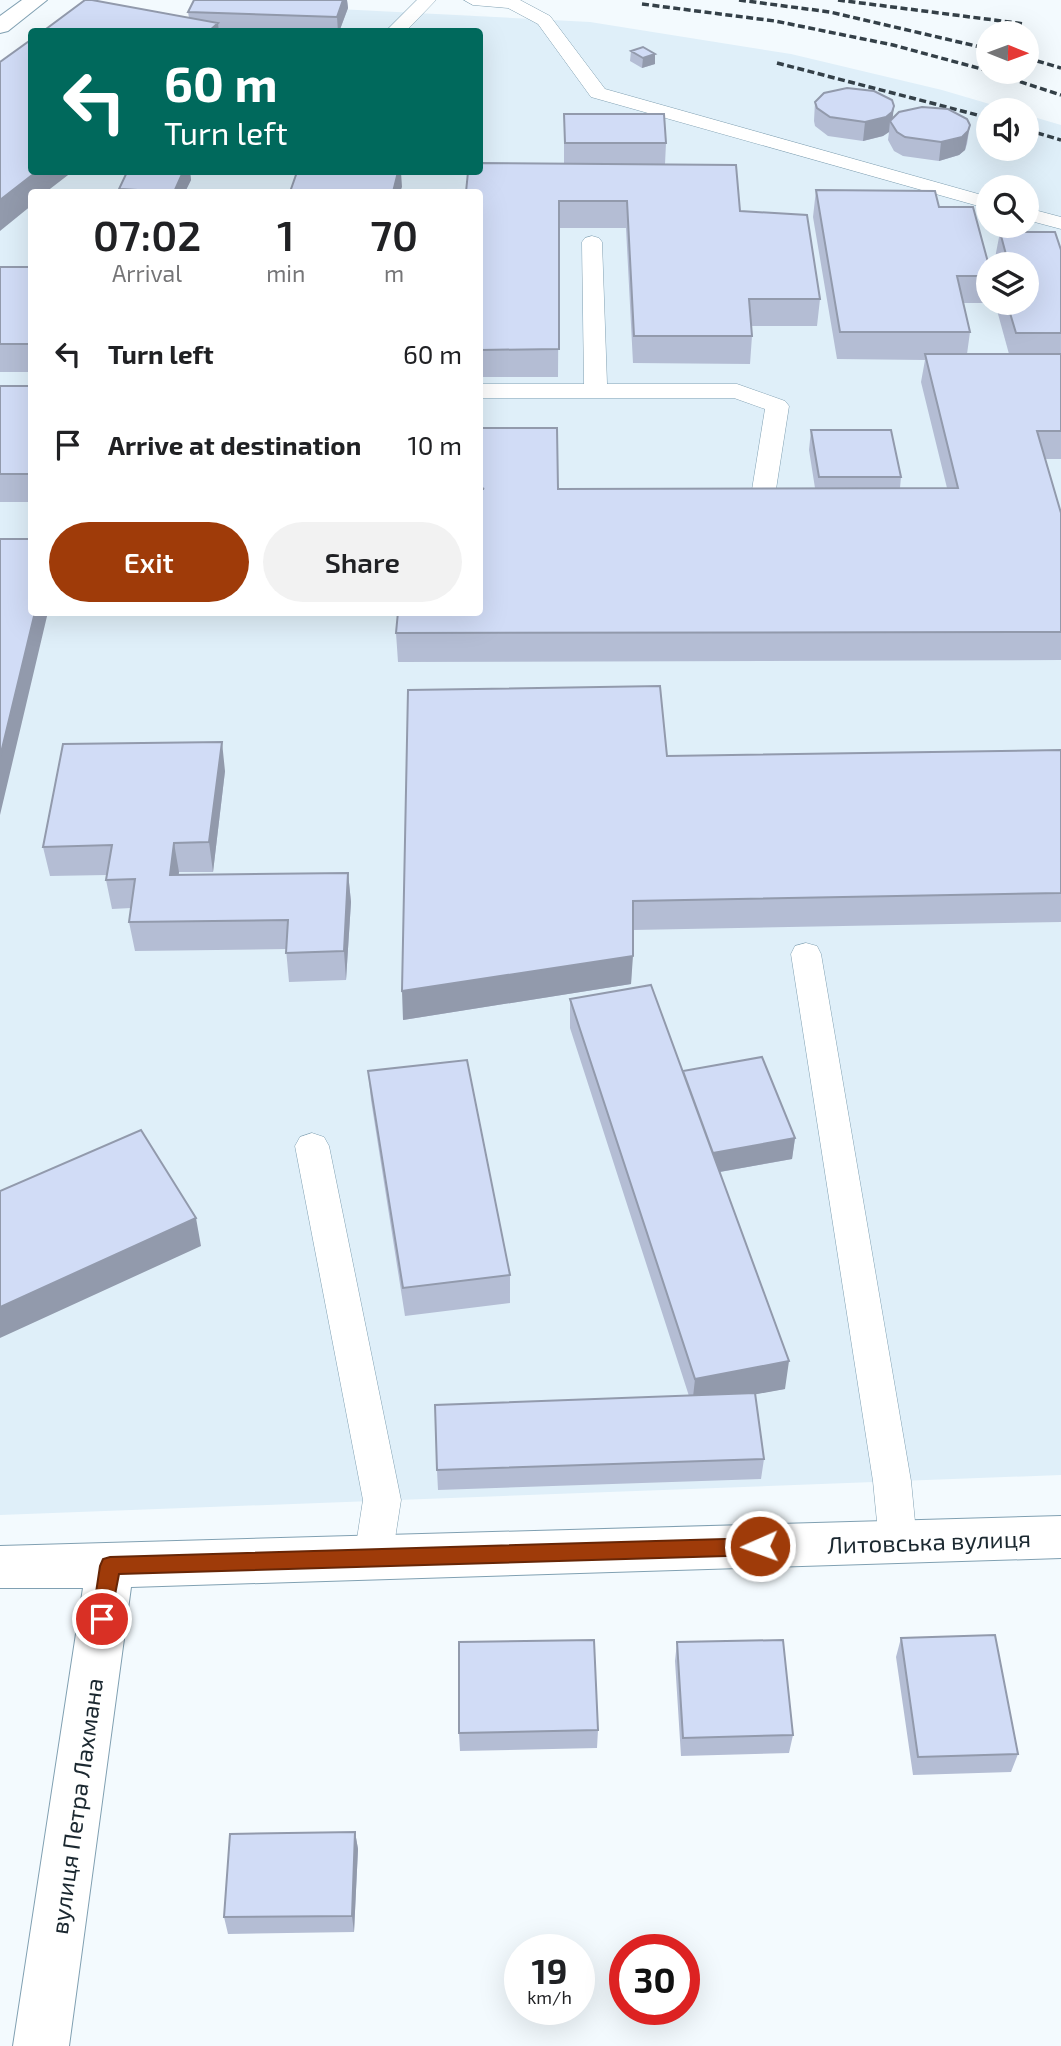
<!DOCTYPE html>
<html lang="en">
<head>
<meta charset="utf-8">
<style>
  body { margin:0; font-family:"Exo 2",sans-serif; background:#f2f2f2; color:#202124; height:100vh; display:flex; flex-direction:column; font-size:26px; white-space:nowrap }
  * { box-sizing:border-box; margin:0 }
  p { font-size:23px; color:#757577 }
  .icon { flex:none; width:38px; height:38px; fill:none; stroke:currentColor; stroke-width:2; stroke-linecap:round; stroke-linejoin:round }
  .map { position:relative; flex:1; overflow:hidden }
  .sheet { position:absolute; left:28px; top:189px; width:455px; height:427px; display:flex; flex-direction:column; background:#fff; border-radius:7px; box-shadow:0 7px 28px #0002 }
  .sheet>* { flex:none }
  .banner { position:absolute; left:28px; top:28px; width:455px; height:147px; border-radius:7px; box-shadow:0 7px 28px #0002; background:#00695c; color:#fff; overflow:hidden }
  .needle { width:46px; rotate:91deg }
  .buttons { position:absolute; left:976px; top:21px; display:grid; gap:14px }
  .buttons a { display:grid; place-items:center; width:63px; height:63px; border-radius:50%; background:#fff; box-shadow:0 7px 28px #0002; font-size:35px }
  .speed { position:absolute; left:504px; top:1934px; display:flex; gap:14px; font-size:35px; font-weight:700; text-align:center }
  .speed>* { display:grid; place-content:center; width:91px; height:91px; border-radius:50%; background:#fff; box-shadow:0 7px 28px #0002; line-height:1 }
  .speed small { font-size:18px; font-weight:400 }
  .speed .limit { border:10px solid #d22; background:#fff; color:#111 }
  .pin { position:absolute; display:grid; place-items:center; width:60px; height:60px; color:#fff; margin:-30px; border:4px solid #fff; border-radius:50%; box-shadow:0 2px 7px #0007 }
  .me { position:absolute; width:77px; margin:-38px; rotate:268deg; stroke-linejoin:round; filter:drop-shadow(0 0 5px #0008) }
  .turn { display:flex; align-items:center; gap:24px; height:147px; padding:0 21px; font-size:32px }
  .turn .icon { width:91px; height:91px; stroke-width:2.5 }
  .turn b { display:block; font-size:49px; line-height:60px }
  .eta { display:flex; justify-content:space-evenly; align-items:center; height:119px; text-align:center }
  .eta b { font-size:42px; font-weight:600; line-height:49px }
  .action { display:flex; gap:14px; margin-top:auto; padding:14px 21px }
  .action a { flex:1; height:80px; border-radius:42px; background:#9f3b09; color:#fff; font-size:28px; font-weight:600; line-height:80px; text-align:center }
  .action a+a { background:#f2f2f2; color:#202124 }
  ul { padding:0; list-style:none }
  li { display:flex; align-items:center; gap:21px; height:91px; padding:0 21px }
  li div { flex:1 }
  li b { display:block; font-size:26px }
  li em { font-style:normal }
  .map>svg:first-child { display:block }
  .built { fill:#dfeff9; fill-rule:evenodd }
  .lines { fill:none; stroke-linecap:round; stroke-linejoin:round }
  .service-casing { stroke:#80a0b2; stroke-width:1 }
  .minor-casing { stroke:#80a0b2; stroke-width:2 }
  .tertiary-casing { stroke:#80a0b2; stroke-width:2 }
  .service { fill:#fff; fill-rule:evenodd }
  .minor { fill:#fff; fill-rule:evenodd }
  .tertiary { fill:#fff; fill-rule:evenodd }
  .rail { stroke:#344048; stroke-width:3.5; stroke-dasharray:7 3.5; stroke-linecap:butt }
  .wall { fill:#b4bdd4 }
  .shaded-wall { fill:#929aac }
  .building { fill:#d1dcf6; stroke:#929aac; stroke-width:2 }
  .route { fill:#9f3b09; stroke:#672606; stroke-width:2 }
  .labels { text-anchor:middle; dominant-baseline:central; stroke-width:5; stroke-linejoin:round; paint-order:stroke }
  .near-street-label { font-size:24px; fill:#1b2830; stroke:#fff }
</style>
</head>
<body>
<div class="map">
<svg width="1061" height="2046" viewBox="0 0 1061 2046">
  <rect width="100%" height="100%" fill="#f3fafe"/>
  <path class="built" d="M 203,2 L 590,22 L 791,54 L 942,90 L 1010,110 L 989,110 L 989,149 L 1027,149 L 1027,115 L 1061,125 L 1061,1475 L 0,1515 L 0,78 L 32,172 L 480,172 L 480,32 L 62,31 L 190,29 ZM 989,187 L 1027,187 L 1027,226 L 989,226 ZM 32,192 L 480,192 L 480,612 L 32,612 ZM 989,264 L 1027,264 L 1027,303 L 989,303 Z"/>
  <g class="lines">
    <defs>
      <path id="service" d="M 417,0 L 436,0 L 405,32 L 385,32 Z
        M 464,0 L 520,0 L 550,16 L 605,89 L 989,197 L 989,209 L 591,97 L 538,24 L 508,8 L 473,5 Z
        M 1027,208 L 1061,217 L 1061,229 L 1027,220 Z
        M 592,236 L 599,238 L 602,242 L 607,384 L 737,384 L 785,401 L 789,406 L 774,502 L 771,507 L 762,509 L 753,507 L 750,502 L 765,409 L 734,398 L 480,398 L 480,384 L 584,384 L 582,242 L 585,238 Z
        M 806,943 L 817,946 L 821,954 L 911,1481 L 917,1542 L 912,1554 L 898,1559 L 884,1554 L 879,1542 L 873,1481 L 791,954 L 795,946 Z
        M 312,1133 L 324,1137 L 329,1146 L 401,1500 L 392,1558 L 387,1570 L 373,1575 L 359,1570 L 354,1558 L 363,1500 L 295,1146 L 300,1137 Z"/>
      <path id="minor" d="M 1061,1516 L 1061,1558 L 131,1587 L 69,2046 L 13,2046 L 83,1588 L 0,1588 L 0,1546 Z"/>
      <path id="tertiary" d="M 22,0 L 47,0 L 8,31 L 0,33 L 0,16 Z"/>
    </defs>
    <use href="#service" class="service-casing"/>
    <use href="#minor" class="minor-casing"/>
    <use href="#tertiary" class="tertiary-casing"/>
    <use href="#service" class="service"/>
    <use href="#minor" class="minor"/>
    <use href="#tertiary" class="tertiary"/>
    <path class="rail" d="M 739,0 L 830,12 L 989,49
      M 838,0 L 1025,24
      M 642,4 L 775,21 L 893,45 L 989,71
      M 1027,58 L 1061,68
      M 777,63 L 989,118
      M 990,72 L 1061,95
      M 1027,130 L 1061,140"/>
  </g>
  <path class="wall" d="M 194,0 L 347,0 L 348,8 L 339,32 L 219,31 L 189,18 L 188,12 Z
    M 631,51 L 655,64 L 642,68 L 630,61 Z
    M 815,102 L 894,106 L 892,119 L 970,125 L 967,144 L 965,150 L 959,155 L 939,161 L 903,156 L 894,151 L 888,140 L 889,132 L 883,136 L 863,141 L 828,136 L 815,126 L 814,121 Z
    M 564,114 L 666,143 L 665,164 L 740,211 L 820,299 L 817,326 L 751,326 L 752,336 L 750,364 L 633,363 L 626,228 L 559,228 L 558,377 L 480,377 L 480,192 L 564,164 Z
    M 127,172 L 190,172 L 191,180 L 185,192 L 119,192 L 119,189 Z
    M 816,190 L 939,207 L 989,266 L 989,294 L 987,303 L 963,303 L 970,332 L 967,354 L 1009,354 L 995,303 L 1027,303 L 1027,264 L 995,264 L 996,262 L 995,258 L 1000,232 L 1061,250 L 1061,459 L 1045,459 L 1061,513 L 1061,660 L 398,662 L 396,633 L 480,612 L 480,428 L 558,489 L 815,488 L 809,450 L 811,430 L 901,477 L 900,488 L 947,488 L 921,382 L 925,360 L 837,359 L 813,217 Z
    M 0,267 L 32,267 L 32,372 L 0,372 Z
    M 0,386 L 32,386 L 32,502 L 0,502 Z
    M 1061,750 L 1061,922 L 633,930 L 631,984 L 403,1020 L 667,756 Z
    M 225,771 L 213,872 L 179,872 L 178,875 L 348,873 L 351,902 L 346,980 L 289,982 L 286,949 L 135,951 L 129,922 L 131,908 L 112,909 L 106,880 L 107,875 L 50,876 L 43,847 Z
    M 570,999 L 683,1071 L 795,1138 L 792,1159 L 720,1172 L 785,1389 L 755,1394 L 764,1459 L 761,1479 L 438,1490 L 437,1470 L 689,1396 L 570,1028 Z
    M 368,1071 L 510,1275 L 510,1303 L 405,1316 L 371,1100 Z
    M 901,1638 L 1018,1754 L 1011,1772 L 913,1775 L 896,1657 Z
    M 677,1642 L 793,1735 L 789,1753 L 681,1756 L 675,1661 Z
    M 598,1730 L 597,1748 L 460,1751 L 459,1733 Z
    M 355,1832 L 358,1849 L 354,1932 L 228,1934 L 224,1917 Z"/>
  <path class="shaded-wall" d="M 343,0 L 347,0 L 348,8 L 339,32 L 338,32 L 337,17 Z
    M 218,23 L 219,32 L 208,32 Z
    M 655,54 L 655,64 L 642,68 L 643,58 Z
    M 894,106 L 892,124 L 890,121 L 889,132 L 883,136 L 863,141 L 865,122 Z
    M 970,125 L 965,150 L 959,155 L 939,161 L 941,142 Z
    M 36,172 L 72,172 L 46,192 L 32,192 L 32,205 L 0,231 L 0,200 Z
    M 183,172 L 190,172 L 191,180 L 185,192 L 174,192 Z
    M 398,172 L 401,172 L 402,187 L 400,192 L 393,192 Z
    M 35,612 L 48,612 L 0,815 L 0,757 Z
    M 222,742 L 225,771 L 213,872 L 209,842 Z
    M 174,843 L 179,872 L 175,904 L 170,875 Z
    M 348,873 L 351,902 L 346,980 L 344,951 Z
    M 633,956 L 631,984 L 403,1020 L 402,991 Z
    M 795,1138 L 792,1159 L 708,1174 L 709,1153 Z
    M 196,1218 L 201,1246 L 0,1338 L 0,1307 Z
    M 789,1361 L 785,1389 L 692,1406 L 695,1379 Z
    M 355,1832 L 358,1849 L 354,1932 L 352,1916 Z"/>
  <path class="building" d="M 85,0 L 92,0 L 218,23 L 208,32 L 42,32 Z
    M 194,0 L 343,0 L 337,17 L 188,12 Z
    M 32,39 L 32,172 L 36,172 L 0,200 L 0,62 Z
    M 643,47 L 655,54 L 643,58 L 631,51 Z
    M 847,88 L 874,91 L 892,100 L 894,106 L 892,112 L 886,117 L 865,122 L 830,117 L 817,108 L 815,102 L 824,93 Z
    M 922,107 L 948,109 L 967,119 L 970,125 L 968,131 L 962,137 L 941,142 L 905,137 L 897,132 L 890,121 L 899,112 Z
    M 564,114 L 664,114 L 666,143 L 565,143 Z
    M 480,163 L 736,165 L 740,211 L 807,215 L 820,299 L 749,299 L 752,336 L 634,336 L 627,201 L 559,201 L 559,349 L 480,350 L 480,192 L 466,192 L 468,172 L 480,172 Z
    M 127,172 L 183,172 L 174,192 L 119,189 Z
    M 297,172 L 398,172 L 393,192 L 290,192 Z
    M 816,190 L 935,191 L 939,207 L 973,207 L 989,266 L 989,276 L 957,276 L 970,332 L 840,332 Z
    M 1000,232 L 1055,232 L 1061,250 L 1061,333 L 1016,333 L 1007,303 L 1027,303 L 1027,264 L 996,264 L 995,262 L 1008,262 Z
    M 0,267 L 32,267 L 32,344 L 0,344 Z
    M 925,354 L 1061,354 L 1061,431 L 1037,431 L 1061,513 L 1061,632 L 396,633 L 398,612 L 480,612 L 480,489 L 484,489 L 480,487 L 480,428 L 557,428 L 558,489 L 958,488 Z
    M 0,386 L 32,386 L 32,474 L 0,474 Z
    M 811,430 L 891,430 L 901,477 L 819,477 Z
    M 0,539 L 32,539 L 32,612 L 35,612 L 0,757 Z
    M 660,686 L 667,756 L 1061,750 L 1061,893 L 633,901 L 633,956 L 402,991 L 408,690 Z
    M 222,742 L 209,842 L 174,843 L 170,875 L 348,873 L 344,951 L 286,953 L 288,920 L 129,922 L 135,879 L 106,880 L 112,845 L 43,847 L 63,744 Z
    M 651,985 L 789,1361 L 695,1379 L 570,999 Z
    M 762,1057 L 795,1138 L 713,1153 L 683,1071 Z
    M 467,1060 L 510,1275 L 403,1288 L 368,1071 Z
    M 141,1130 L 196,1218 L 0,1307 L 0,1191 Z
    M 755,1393 L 764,1459 L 437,1470 L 435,1405 Z
    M 995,1635 L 1018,1754 L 918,1757 L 901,1638 Z
    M 594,1640 L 598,1730 L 459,1733 L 459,1642 Z
    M 783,1640 L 793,1735 L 683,1738 L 677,1642 Z
    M 355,1832 L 352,1916 L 224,1917 L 230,1834 Z"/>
  <path class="route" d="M 760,1538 L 767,1540 L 769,1546 L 767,1552 L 760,1555 L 119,1574 L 109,1626 L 102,1628 L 95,1626 L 92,1619 L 100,1566 L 103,1559 L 110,1557 Z"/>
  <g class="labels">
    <g class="near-street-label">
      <text transform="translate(929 1541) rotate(-2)">Литовська вулиця</text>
      <text transform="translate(76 1806) rotate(-82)">вулиця Петра Лахмана</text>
    </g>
  </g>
</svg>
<div class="buttons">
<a><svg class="needle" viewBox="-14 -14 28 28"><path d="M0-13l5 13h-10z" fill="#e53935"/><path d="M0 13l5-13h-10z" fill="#757577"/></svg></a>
<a><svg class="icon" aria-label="sound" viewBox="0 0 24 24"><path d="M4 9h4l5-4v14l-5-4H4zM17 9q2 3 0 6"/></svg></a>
<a><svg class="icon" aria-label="search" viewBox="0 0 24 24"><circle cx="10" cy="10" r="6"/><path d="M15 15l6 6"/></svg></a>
<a><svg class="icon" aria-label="layers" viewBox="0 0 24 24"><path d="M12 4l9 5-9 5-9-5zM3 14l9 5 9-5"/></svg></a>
</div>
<div class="speed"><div>19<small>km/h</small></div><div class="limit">30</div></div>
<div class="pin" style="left:102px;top:1619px;background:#d93025"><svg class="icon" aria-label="arrive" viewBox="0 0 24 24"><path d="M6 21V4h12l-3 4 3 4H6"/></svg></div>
<svg class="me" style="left:760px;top:1546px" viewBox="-20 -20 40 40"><circle r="17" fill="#9f3b09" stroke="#fff" stroke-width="3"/><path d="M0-11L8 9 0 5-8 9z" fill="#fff"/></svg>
<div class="banner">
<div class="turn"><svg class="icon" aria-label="left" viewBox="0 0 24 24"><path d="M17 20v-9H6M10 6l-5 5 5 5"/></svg><div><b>60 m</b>Turn left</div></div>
</div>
<section class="sheet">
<div class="eta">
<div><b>07:02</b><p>Arrival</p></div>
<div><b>1</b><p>min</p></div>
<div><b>70</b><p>m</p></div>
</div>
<ul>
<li><svg class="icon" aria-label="left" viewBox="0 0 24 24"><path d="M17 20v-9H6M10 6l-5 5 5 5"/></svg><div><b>Turn left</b></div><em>60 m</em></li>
<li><svg class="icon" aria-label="arrive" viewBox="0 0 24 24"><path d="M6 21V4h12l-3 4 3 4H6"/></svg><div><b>Arrive at destination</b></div><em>10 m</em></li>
</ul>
<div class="action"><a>Exit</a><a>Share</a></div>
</section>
</div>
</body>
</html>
